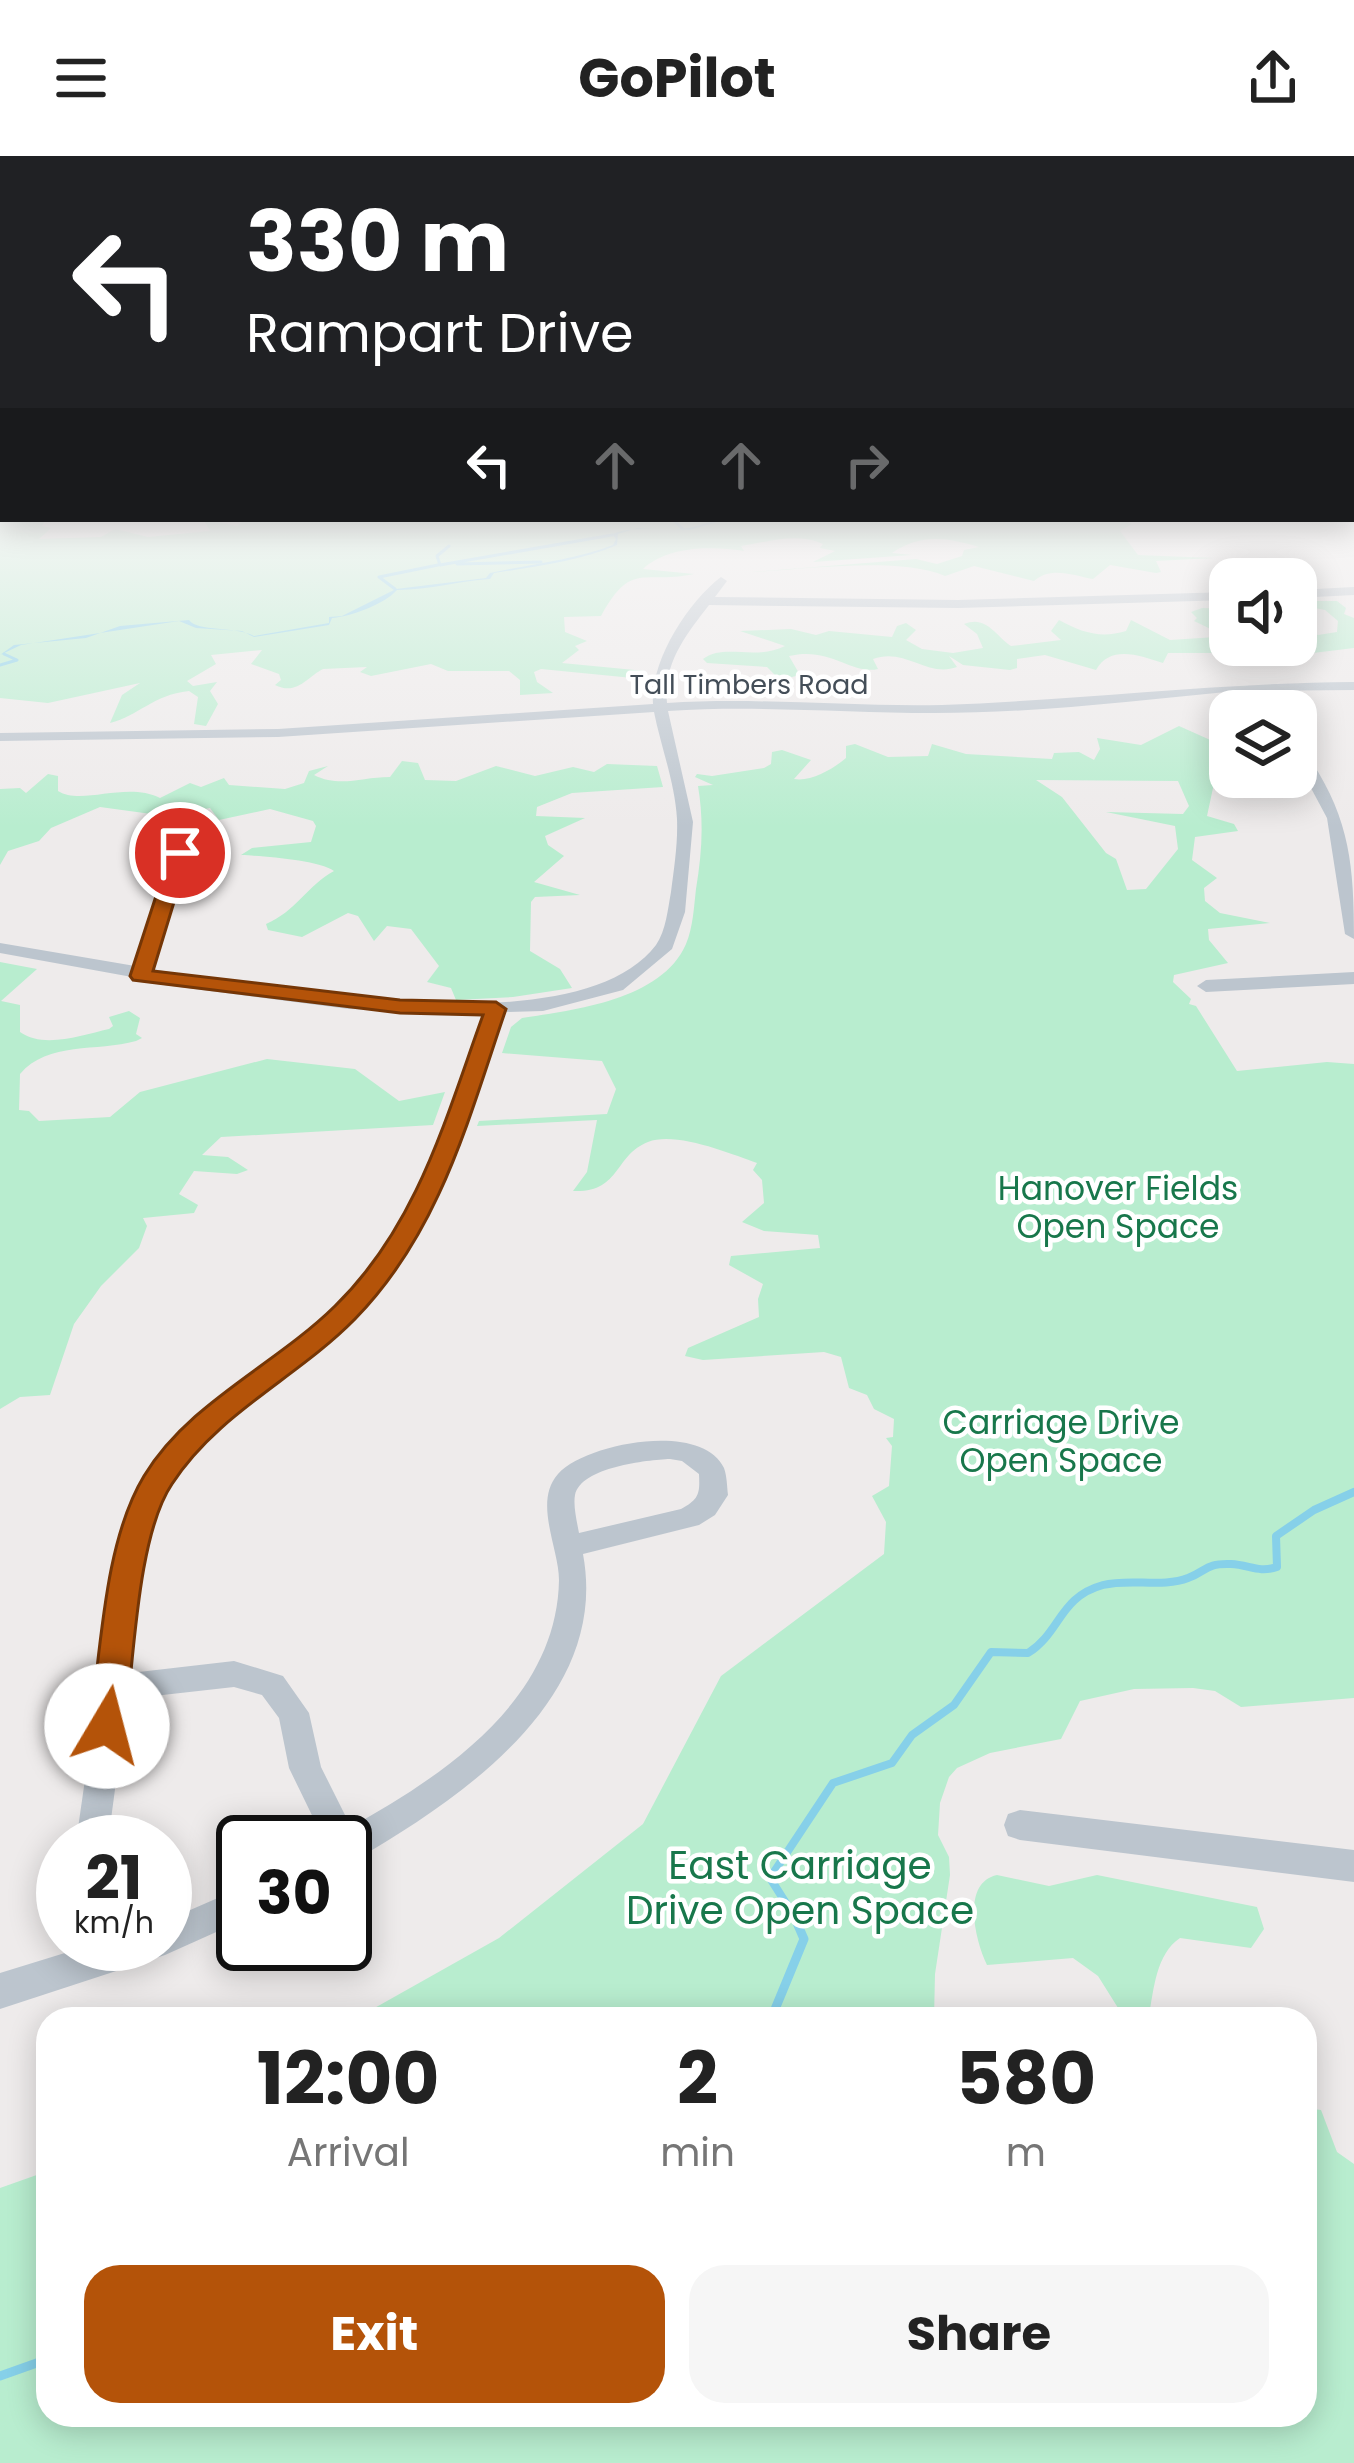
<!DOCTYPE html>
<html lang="en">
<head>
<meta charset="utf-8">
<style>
  body { margin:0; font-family:Poppins,sans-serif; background:#f6f6f6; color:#222; height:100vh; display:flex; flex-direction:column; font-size:45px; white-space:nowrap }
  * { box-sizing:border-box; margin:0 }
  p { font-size:39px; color:#767676 }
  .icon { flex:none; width:66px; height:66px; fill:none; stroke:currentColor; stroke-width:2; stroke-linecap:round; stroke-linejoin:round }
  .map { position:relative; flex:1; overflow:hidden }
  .sheet { position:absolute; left:36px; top:1851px; width:1281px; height:420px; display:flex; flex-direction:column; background:#fff; border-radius:36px; box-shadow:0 6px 30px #0003 }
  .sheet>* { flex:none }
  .guide { position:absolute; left:0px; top:0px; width:1356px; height:366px; box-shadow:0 6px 30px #0003; background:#202124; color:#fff; overflow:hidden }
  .fabs { position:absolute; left:1209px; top:402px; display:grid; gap:24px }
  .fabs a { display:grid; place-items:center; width:108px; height:108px; border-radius:24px; background:#fff; box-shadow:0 6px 30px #0003; font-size:60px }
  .speed { position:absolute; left:36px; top:1659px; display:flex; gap:24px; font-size:60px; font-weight:700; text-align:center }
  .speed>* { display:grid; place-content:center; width:156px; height:156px; border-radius:50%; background:#fff; box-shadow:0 6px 30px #0003; line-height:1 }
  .speed small { font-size:30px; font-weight:400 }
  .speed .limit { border:6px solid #111; border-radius:18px; background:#fff; color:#111 }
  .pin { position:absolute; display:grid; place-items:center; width:102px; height:102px; color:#fff; margin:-51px; border:6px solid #fff; border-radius:50%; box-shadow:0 3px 12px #0007 }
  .me { position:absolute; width:132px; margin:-66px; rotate:8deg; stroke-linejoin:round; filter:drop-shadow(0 0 9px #0008) }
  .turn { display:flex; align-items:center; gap:42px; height:252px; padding:0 48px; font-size:54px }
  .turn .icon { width:156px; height:156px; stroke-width:2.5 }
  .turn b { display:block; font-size:84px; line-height:102px }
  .lanes { display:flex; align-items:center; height:114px; padding:0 48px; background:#0003; justify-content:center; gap:60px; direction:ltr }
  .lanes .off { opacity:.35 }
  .eta { display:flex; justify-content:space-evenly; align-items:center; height:204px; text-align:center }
  .eta b { font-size:72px; font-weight:700; line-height:84px }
  .cta { display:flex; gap:24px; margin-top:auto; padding:24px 48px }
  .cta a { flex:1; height:138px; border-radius:36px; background:#b45309; color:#fff; font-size:48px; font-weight:700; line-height:138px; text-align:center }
  .cta a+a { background:#f6f6f6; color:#222 }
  header { display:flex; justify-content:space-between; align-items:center; height:156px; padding:0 48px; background:#fff; font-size:54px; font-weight:700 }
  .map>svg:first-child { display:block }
  .green { fill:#b8edcf; fill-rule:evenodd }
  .water { fill:#86d0e9 }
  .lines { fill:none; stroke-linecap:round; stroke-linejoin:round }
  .stream-far2 { stroke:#86d0e9; stroke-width:3 }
  .stream-far1 { stroke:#86d0e9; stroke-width:8 }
  .stream { stroke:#86d0e9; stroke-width:9 }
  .street { fill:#bcc5ce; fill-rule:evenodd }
  .route { fill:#b45309; stroke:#753606; stroke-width:3 }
  .labels { text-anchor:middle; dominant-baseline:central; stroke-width:9; stroke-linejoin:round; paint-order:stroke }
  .far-street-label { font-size:27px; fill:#444e58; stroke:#fff }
  .park-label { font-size:33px; fill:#18774b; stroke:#fff }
  .near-park-label { font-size:39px; fill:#18774b; stroke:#fff }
</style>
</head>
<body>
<header><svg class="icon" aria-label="menu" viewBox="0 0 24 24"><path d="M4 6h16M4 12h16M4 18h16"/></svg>GoPilot<svg class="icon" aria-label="share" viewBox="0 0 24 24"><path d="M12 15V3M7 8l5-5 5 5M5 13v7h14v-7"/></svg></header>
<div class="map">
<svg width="1354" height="2307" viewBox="0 0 1354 2307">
  <rect width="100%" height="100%" fill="#eeebeb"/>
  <path class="green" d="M 0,348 L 3,363 L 46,363 L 42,370 L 51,372 L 39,383 L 101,381 L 115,373 L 148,381 L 210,375 L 203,363 L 237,370 L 246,363 L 1121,363 L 1132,368 L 1120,375 L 1138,399 L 1214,402 L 1156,405 L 1161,416 L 1156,417 L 1110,409 L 1093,423 C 1073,419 1050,410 1034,425 L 974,410 L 945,420 C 897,400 804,414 751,416 L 916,403 L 937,408 L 962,400 L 964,394 L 979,391 C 947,382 922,377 892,397 L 912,399 L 813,406 L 835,395 L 820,392 L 823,388 C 797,376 767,386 741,390 L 744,395 C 710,390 668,390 643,413 L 694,418 C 642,429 632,404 601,460 L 564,461 L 565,476 L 587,485 L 575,490 L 579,494 L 562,507 L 645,515 L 643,523 L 541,513 L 534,516 L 537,526 L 553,537 L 520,539 L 520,524 L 509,515 L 448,515 L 431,508 L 371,520 L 360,516 L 367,511 L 323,513 C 307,521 297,540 275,529 L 281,524 L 279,518 L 251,508 L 262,494 L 211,499 L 216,508 L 187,525 L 193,530 L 217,526 L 210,535 L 218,548 L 206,570 L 194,568 L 198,541 L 189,535 C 152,539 139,560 110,567 L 122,539 L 140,527 L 48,547 L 0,542 Z
    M 1313,445 L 1337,445 L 1346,452 L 1344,458 L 1354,462 L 1354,492 L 1313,497 L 1284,489 L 1296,489 L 1296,471 L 1318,479 L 1337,476 L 1338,465 L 1325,454 L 1309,451 Z
    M 1202,452 L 1230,453 L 1230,458 L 1212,465 L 1230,472 L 1230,483 L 1216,489 L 1227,497 L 1168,497 L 1163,507 C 1140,500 1111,488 1096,514 L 1045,499 L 1017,503 L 1017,512 L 1010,514 L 963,509 L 949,500 L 957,511 C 927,522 905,491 873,503 L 878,513 C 852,519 830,490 789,500 L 800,519 L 780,524 L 767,511 L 707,507 L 703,503 C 725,487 754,505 785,490 L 740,475 L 791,473 L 816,479 L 829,475 L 892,481 L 897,470 L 906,467 L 916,474 L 906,484 L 922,493 L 953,497 L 983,492 L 977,478 L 964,468 C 986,459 994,478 1011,490 L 1061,484 L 1051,475 L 1059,464 C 1081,476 1100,483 1126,475 L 1131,464 L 1170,484 L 1216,481 L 1217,476 L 1194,465 L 1197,462 L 1191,456 Z
    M 1179,570 L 1217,587 L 1230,587 L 1230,612 L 1216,618 L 1207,660 L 1234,668 L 1238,675 L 1195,681 L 1192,704 L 1217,722 L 1204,732 L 1205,745 L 1220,757 L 1270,767 L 1208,773 L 1209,784 L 1228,807 L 1174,819 L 1173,826 L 1191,843 L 1189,848 L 1196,850 L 1237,915 L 1327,906 L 1354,908 L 1354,1542 L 1241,1551 L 1215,1535 L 1193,1532 L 1134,1533 L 1080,1545 L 1061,1583 L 990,1597 L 957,1612 L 949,1621 L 940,1647 L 938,1679 L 949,1701 L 950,1719 L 935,1818 L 934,1863 L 355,1863 L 499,1782 L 643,1668 L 721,1520 L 884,1398 L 886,1366 L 872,1340 L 889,1330 L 892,1290 L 886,1282 L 893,1281 L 894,1263 L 874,1253 L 867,1239 L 849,1232 L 841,1201 L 824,1196 L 703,1204 L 685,1200 L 688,1192 L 759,1161 L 758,1143 L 763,1128 L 729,1109 L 731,1100 L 820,1092 L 818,1079 L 764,1075 L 742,1066 L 764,1047 L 762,1024 L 753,1014 L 757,1007 C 731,998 676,975 648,986 C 614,999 621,1037 573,1035 L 587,1016 L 597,964 L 477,970 L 479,965 L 607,958 L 616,933 L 602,905 L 502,897 L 511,871 L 522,862 C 574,854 662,844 686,788 C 693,772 694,750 696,733 C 702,697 704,666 698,630 L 713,629 L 695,621 L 697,618 L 712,620 L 764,612 L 771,608 L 772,596 L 782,594 L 811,604 L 794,623 C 811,626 833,613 846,602 L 846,590 L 855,588 L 888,601 L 928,600 L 932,588 L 966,598 L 1052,603 L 1054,597 L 1079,596 L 1094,604 L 1100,593 L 1097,582 L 1141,589 ZM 1036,624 L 1178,625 L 1189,650 L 1183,658 L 1106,656 L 1175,670 L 1178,693 L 1146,733 L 1127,734 L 1116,703 L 1106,697 L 1062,641 Z
    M 402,605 L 418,607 L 425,624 L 456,625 L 496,610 L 535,620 L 573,611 L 594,616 L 607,608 L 657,610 L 663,631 L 572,637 L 537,651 L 536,660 L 585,662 L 545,680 L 548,689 L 564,700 L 534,726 L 580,739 L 535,741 L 531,746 L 530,795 L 560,813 L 572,832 L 513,841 L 456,844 L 451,832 L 427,826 L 439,810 L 411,773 L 387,770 L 374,785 L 358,760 L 348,757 L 302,781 L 268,774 L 266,768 C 295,756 308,729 334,715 C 319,704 262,700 241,699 L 252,692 L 311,686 L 316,670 L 313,665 L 270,653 L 219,664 L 210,652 L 166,660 L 100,651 L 51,672 L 39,685 L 8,695 L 0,709 L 0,633 L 20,632 L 26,637 L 48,618 L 58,620 L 58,635 C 82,650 126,625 160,642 L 190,627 L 201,631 L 224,622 L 229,629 L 285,633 L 304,627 L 309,615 L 328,610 L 314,619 C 340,632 361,621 390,621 Z
    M 0,806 L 37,813 L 1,845 L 20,849 L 20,876 C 44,893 82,879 109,873 L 113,870 L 109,861 L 129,855 L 140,862 L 136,878 L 142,882 L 136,885 C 97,896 48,885 20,918 L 19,954 L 29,955 L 39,965 L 110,961 L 140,936 L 267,903 L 355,913 L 399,945 L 445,936 L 433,969 L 221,981 L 202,999 L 228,1001 L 248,1014 L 237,1018 L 194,1015 L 179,1038 L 198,1049 L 194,1057 L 143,1062 L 147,1070 L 139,1092 L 101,1130 L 74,1168 L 50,1239 L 20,1241 L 0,1253 Z
    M 997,1719 L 1049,1730 L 1097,1719 L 1257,1751 L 1264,1773 L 1251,1792 L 1180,1782 C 1156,1798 1154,1833 1149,1859 L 1125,1863 L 1098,1820 L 1073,1802 L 987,1809 C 975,1784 961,1727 997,1719 Z
    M 1305,1952 L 1321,1954 L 1337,1996 L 1354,2008 L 1354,2307 L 0,2307 L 0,2032 L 48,2015 L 48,2259 L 1305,2259 Z"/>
  <path class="water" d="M 727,363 L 690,374 L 637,372 L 618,378 L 617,389 C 580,405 533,411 494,417 L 490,423 C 459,425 430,434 397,434 C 385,448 349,461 332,462 L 329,469 L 254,481 L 242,475 L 196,472 L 179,465 L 21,489 L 0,499 L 14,489 L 86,482 L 120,470 L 189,464 C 197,476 236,470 254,480 L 329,467 L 329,461 L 342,460 L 396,433 L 486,422 L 490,417 C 531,408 574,404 613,389 L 616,383 L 612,378 C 636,370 654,374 679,373 C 695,373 710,364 727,363 Z"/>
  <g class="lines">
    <path class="stream-far2" d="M 672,363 L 683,373
      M 449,390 L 437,400 L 440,409 L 612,379
      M 457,408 L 541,406
      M 395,433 L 379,421 L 438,409
      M 0,509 L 17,504 L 4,498"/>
    <path class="stream-far1" d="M 796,1763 L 770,1722 L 833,1627 L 892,1607 L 912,1579 L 954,1549 L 991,1496 L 1028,1497 C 1061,1476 1059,1441 1103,1429 C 1130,1422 1163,1432 1188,1422 C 1207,1415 1205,1407 1231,1408 C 1250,1409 1258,1417 1277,1411 L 1276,1380 L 1314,1354 L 1354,1336"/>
    <path class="stream" d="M 771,1863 L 804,1783 L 794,1760
      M 0,2220 L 48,2203"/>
    <path class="street" d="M 721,421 L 727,425 L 715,441 L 958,444 L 1230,436 L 1230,444 L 958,452 L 709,449 C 686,479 663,507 667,547 C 759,541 850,551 942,549 C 1080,544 1216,527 1354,526 L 1354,534 L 1250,535 L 1268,555 L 1253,555 L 1236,535 C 1135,545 1035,557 934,557 C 845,557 757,549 668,555 L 693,666 L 685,756 L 672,793 L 623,834 L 543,855 L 504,856 C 471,951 444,1051 381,1131 C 319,1211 201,1249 160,1346 C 139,1399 137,1461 130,1517 L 234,1505 L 283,1520 L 309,1557 L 321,1611 L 351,1671 C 444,1619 557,1544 559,1424 C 559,1392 533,1346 558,1318 C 586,1287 702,1265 724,1312 C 727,1320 727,1331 728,1339 L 715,1359 L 699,1369 L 583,1398 C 610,1542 463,1641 357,1703 L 345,1707 L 345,1686 L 325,1686 L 289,1612 L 279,1562 L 262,1539 L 234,1531 L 127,1543 L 108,1686 L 76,1686 L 117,1402 C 151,1244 274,1230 364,1121 C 426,1047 452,947 485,857 L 349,853 L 141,826 L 132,821 L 0,797 L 0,787 L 135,810 L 172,697 L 180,692 L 188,697 L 152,813 C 266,832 578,892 656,789 C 666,775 668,752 671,736 C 674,713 678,687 677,663 C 675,627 661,591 654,556 L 278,581 L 0,585 L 0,577 L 278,573 L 653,548 C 650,505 688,446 721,421 ZM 670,1303 L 682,1305 L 699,1318 C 700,1338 699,1343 681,1353 L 579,1377 C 577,1366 573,1350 575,1339 C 581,1311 647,1304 670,1303 Z
      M 1354,431 L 1354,439 L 1296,442 L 1296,434 Z
      M 1296,589 L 1301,590 C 1349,657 1354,703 1354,783 L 1345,778 L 1327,662 L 1296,604 Z
      M 1354,816 L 1354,828 L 1206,836 L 1197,830 L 1206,824 Z
      M 1020,1654 L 1354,1694 L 1354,1726 L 1020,1684 L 1008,1680 L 1004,1669 L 1008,1658 Z
      M 243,1731 L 243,1764 L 165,1799 L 0,1853 L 0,1817 L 94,1788 L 165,1788 L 165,1765 Z"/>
  </g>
  <linearGradient id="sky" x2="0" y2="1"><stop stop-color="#81bfe8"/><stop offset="0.52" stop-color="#f7f6f6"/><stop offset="1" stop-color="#f7f6f6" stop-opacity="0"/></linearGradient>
  <rect width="1354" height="671" fill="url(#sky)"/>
  <path class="route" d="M 180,691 L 189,697 L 153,815 L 400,844 L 496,846 L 506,853 C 468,964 440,1076 355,1163 C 297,1222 218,1257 172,1328 C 137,1380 134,1506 125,1570 L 120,1581 L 107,1585 L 95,1581 L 90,1570 C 101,1494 104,1386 144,1320 C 189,1246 274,1210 335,1150 C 417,1070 445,964 483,859 L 400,857 L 133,824 L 130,820 L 170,697 Z"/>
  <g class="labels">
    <g class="far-street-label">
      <text x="749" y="528">Tall Timbers Road</text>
    </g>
    <g class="park-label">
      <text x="1118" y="1032">Hanover Fields<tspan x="1118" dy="38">Open Space</tspan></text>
      <text x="1061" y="1266">Carriage Drive<tspan x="1061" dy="38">Open Space</tspan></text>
    </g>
    <g class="near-park-label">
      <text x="800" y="1709">East Carriage<tspan x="800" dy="45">Drive Open Space</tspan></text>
    </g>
  </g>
</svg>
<div class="fabs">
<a><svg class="icon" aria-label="sound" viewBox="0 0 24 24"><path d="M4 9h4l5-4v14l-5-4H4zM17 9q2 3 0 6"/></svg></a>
<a><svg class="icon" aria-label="layers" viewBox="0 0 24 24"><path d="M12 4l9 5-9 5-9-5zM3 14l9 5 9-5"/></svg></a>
</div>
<div class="speed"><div>21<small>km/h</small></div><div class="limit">30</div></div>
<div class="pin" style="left:180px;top:697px;background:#d93025"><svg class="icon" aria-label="arrive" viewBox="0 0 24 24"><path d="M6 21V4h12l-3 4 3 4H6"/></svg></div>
<svg class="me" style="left:107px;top:1570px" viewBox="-20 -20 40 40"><circle r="19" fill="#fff"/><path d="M0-13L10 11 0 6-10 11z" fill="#b45309"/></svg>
<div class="guide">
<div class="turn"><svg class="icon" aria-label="left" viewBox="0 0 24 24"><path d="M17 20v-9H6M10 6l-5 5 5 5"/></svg><div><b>330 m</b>Rampart Drive</div></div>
<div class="lanes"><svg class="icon" aria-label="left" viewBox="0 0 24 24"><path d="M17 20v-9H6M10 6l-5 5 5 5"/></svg><svg class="icon off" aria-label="ahead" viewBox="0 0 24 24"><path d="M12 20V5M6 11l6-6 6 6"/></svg><svg class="icon off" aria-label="ahead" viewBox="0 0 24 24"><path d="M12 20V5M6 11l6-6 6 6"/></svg><svg class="icon off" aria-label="right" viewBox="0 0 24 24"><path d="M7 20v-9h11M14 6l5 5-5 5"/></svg></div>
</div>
<section class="sheet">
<div class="eta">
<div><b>12:00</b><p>Arrival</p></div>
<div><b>2</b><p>min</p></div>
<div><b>580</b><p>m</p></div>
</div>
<div class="cta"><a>Exit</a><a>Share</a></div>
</section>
</div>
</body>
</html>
